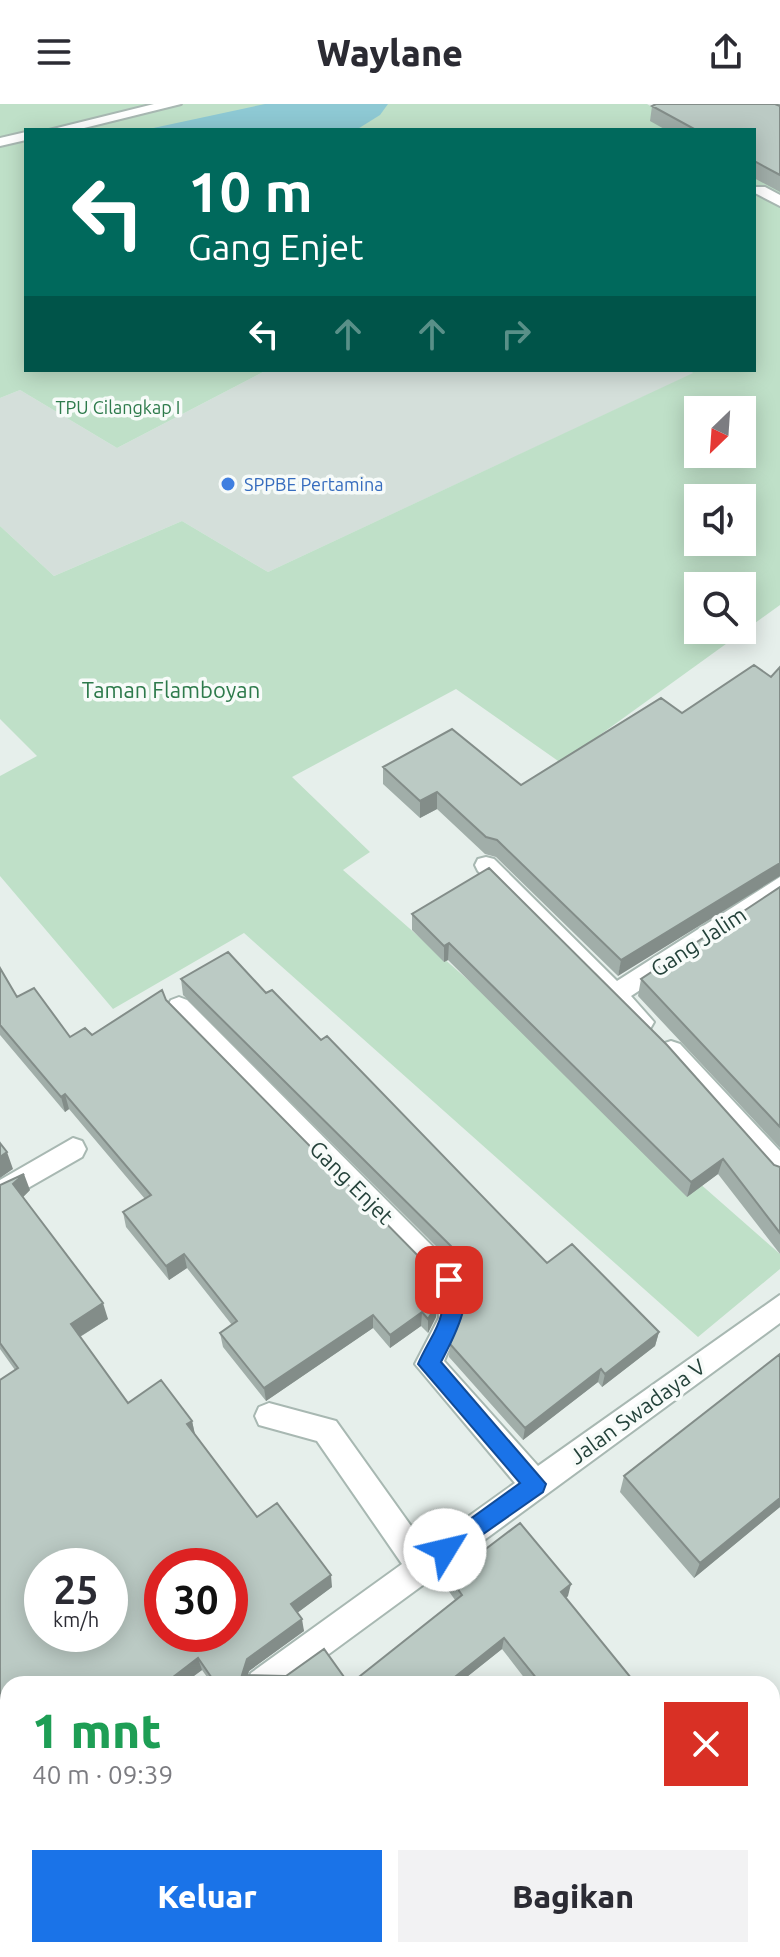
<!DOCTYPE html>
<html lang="id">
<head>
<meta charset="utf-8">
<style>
  body { margin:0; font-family:Ubuntu,sans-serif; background:#f2f2f3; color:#2b2b33; height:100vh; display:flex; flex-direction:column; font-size:30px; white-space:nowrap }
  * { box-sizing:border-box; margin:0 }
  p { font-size:26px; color:#7c7c81 }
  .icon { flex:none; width:44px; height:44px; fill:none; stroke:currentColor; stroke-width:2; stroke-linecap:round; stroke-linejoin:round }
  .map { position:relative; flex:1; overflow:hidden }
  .panel { position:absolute; left:0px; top:1572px; width:780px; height:282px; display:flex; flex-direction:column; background:#fff; border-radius:24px 24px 0 0; box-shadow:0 4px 20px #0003 }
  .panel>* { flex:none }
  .banner { position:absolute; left:24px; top:24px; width:732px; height:244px; border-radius:0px; box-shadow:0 4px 20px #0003; background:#00695c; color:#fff; overflow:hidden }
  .needle { width:52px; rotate:205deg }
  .controls { position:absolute; left:684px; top:292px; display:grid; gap:16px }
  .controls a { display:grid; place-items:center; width:72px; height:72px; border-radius:0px; background:#fff; box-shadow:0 4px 20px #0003; font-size:40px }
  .speed { position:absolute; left:24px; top:1444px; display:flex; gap:16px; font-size:40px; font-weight:700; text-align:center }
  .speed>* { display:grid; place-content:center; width:104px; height:104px; border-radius:50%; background:#fff; box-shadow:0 4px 20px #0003; line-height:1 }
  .speed small { font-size:20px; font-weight:400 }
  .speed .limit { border:12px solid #d22; background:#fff; color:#111 }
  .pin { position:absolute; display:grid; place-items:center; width:68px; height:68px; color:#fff; margin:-34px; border-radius:16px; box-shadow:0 4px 12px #0006 }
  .me { position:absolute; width:88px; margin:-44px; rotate:54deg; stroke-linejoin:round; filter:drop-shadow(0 0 6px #0008) }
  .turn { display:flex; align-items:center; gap:28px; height:168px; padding:0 32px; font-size:36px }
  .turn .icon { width:104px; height:104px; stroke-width:2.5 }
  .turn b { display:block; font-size:56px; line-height:68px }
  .lanes { display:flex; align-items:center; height:76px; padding:0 32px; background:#0003; justify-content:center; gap:40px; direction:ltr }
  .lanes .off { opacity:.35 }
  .round { display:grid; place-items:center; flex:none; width:84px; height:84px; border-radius:0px; background:#f2f2f3 }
  .head { display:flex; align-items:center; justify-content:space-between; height:136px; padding:0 32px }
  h1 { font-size:48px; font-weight:800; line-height:60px; color:#1e9e55 }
  .primary-button { display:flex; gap:16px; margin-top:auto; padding:16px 32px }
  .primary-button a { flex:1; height:92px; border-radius:0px; background:#1a73e8; color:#fff; font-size:32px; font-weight:800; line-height:92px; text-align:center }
  .primary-button a+a { background:#f2f2f3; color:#2b2b33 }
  header { display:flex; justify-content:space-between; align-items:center; height:104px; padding:0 32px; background:#fff; font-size:36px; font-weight:800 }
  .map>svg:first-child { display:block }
  .built { fill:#d4dfda }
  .green { fill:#bfe0c8; fill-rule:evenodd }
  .water { fill:#8ec9d4 }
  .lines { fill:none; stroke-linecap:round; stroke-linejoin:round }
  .service-casing { stroke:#a8b8b2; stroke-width:4 }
  .minor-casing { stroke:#a8b8b2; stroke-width:4 }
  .service { fill:#fff; fill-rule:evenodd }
  .minor { fill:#fff; fill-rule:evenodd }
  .wall { fill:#a1aea9 }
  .shaded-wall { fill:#838d89 }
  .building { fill:#bbcac4; stroke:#838d89; stroke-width:2; fill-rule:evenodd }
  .route { fill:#1a73e8; stroke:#114b97; stroke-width:2 }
  .shop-dot { fill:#3f7fe0; stroke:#f7fbf9; stroke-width:3 }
  .labels { text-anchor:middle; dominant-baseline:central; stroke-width:7; stroke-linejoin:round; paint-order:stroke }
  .far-park-label { font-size:18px; fill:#2d7a4b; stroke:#f7fbf9 }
  .far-shop-label { font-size:18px; fill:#366cbe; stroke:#f7fbf9; text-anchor:start }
  .park-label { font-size:22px; fill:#2d7a4b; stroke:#f7fbf9 }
  .street-label { font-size:22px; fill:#24423a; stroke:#f7fbf9 }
</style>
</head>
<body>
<header><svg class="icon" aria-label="menu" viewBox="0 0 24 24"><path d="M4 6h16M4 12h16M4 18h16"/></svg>Waylane<svg class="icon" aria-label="share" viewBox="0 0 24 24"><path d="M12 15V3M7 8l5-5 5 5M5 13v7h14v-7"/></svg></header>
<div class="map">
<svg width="780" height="1853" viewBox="0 0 780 1853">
  <rect width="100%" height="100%" fill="#e6efeb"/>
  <path class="built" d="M 267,266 L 690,266 L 694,269 L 268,468 L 182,417 L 54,472 L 0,422 L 0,294 L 20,286 L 117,344 Z"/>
  <path class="green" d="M 0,0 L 647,0 L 691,26 L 26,26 L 26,266 L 267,266 L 117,344 L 20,286 L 0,294 Z
    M 754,64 L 780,79 L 780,501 L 561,659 L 456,585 L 292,673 L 370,748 L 343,766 L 780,1150 L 780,1165 L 698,1233 L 244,829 L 113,905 L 0,772 L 0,672 L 37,652 L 0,615 L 0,422 L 54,472 L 182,417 L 268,468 L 693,269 L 690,266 L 754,266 ZM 698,306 L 742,306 L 742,350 L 698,350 ZM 698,394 L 742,394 L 742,438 L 698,438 ZM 698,482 L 742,482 L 742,526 L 698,526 Z"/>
  <path class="water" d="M 265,0 L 388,0 L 380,11 L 356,26 L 144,26 Z"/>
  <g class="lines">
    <defs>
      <path id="service" d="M 154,0 L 181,0 L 76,26 L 49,26 Z
        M 26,28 L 26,36 L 0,42 L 0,34 Z"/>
      <path id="minor" d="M 755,83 L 765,83 L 780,91 L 780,102 L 755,89 Z
        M 486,753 L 494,755 L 617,877 L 780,773 L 780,793 L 631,892 L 654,918 L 650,925 L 642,928 L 634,925 L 478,767 L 475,761 L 478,755 Z
        M 179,893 L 187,896 L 458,1168 C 475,1204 458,1224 444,1257 L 538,1362 L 780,1191 L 780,1219 L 288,1580 L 247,1580 L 251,1569 L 402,1460 L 317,1337 L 259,1321 L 255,1312 L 259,1303 L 269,1299 L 336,1317 L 426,1443 L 515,1379 L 415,1260 L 439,1214 L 437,1182 L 171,910 L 167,903 L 171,896 Z
        M 671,937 L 680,940 L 780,1047 L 780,1077 L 771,1074 L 743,1038 L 662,954 L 659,947 L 662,940 Z
        M 73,1034 L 82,1037 L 86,1045 L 82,1053 L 0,1100 L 0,1076 Z
        M 8,1750 L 8,1784 L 0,1787 L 0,1753 Z"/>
    </defs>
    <use href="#service" class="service-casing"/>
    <use href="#minor" class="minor-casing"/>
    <use href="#service" class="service"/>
    <use href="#minor" class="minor"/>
  </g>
  <path class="wall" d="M 656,0 L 780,0 L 780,88 L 754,74 L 754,26 L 666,26 L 650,17 L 652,2 Z
    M 682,609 L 618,872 L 496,753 L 485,750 L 437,705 L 420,714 L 383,680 L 383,663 L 521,681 Z
    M 780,783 L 780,1044 L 638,892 L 641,875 Z
    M 412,810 L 774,1061 L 780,1063 L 780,1150 L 718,1070 L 687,1093 L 448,856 L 444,858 L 412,826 Z
    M 0,864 L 17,893 L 70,933 L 92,931 L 166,896 L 437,1200 L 436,1213 L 428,1229 L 421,1222 L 390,1244 L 373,1224 L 266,1297 L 223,1243 L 220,1229 L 232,1221 L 187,1164 L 169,1176 L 126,1123 L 123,1108 L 145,1095 L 69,1005 L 65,1008 L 0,931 Z
    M 181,875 L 266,889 L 321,936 L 547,1159 L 659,1228 L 655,1242 L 602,1283 L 598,1278 L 523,1336 L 449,1253 L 450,1240 L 466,1197 L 460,1166 L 183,891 Z
    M 0,1081 L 30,1086 L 23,1093 L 108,1215 L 80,1233 L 128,1299 L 192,1317 L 195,1330 L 257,1413 L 332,1483 L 297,1509 L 304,1527 L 249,1567 L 248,1571 L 349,1580 L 212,1580 L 202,1566 L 183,1580 L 8,1580 L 8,1710 L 0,1716 L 0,1276 L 15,1266 L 0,1245 Z
    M 780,1250 L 780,1403 L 694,1474 L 620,1388 L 624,1372 Z
    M 449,1473 L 568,1492 L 566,1494 L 636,1580 L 529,1580 L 502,1545 L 458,1580 L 350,1580 L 455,1496 L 448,1486 Z"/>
  <path class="shaded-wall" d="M 437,688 L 437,705 L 420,714 L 420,697 Z
    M 780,759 L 780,772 L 618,872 L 621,856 Z
    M 449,839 L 448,856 L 444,858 L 444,842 Z
    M 65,990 L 69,1005 L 65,1008 L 61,993 Z
    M 7,1048 L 13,1065 L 0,1074 L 0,1053 Z
    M 723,1055 L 718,1070 L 687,1093 L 691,1078 Z
    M 24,1070 L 30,1086 L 19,1097 L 13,1080 Z
    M 184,1150 L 187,1164 L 169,1176 L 166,1162 Z
    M 103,1199 L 108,1215 L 76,1235 L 71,1220 Z
    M 437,1200 L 436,1213 L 428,1229 L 428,1215 Z
    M 422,1208 L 421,1222 L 390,1244 L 390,1231 Z
    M 373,1211 L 373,1224 L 266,1297 L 264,1284 Z
    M 659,1228 L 655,1242 L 602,1283 L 605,1270 Z
    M 601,1265 L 598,1278 L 523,1336 L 525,1324 Z
    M 192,1317 L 195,1331 L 187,1320 Z
    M 780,1394 L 780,1403 L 694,1474 L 700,1459 Z
    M 331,1471 L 332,1483 L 293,1512 L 291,1500 Z
    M 571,1480 L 568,1492 L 558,1500 L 561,1488 Z
    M 302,1515 L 304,1527 L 249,1567 L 245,1580 L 242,1571 L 247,1555 Z
    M 504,1534 L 502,1545 L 458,1580 L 446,1580 Z
    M 198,1554 L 202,1566 L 183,1580 L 164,1580 Z
    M 8,1696 L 8,1710 L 0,1716 L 0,1702 Z"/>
  <path class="building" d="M 656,0 L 775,0 L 780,2 L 780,71 L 754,57 L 754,26 L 696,26 L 652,2 Z
    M 754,561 L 771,573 L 780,563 L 780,759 L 621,856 L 497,736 L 486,733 L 437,688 L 420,697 L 383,663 L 452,625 L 521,681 L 661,594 L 682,609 Z
    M 489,764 L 667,941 L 774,1061 L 780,1063 L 780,1129 L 723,1055 L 691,1078 L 449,839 L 444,842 L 412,810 Z
    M 780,783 L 780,1023 L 641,875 Z
    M 228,848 L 266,889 L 272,886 L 321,936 L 327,932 L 547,1159 L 572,1140 L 659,1228 L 605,1270 L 601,1265 L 525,1324 L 450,1240 L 469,1190 L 461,1152 L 181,875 Z
    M 0,864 L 17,893 L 34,884 L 70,933 L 85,924 L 92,931 L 162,886 L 166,896 L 435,1169 L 437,1200 L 428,1215 L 422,1208 L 390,1231 L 373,1211 L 264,1284 L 220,1229 L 237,1217 L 184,1150 L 166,1162 L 123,1108 L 151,1091 L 65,990 L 61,993 L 0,921 Z
    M 0,1039 L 7,1048 L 0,1053 Z
    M 24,1070 L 13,1080 L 103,1199 L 71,1220 L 128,1299 L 161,1276 L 192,1317 L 187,1320 L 257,1413 L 277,1399 L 331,1471 L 291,1500 L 302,1515 L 247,1555 L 242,1571 L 286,1572 L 324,1545 L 349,1580 L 216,1580 L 198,1554 L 164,1580 L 8,1580 L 8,1696 L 0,1702 L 0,1276 L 18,1264 L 0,1239 L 0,1081 ZM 42,1462 L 110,1462 L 110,1530 L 42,1530 ZM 162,1462 L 230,1462 L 230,1530 L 162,1530 Z
    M 780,1250 L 780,1394 L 700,1459 L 624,1372 Z
    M 520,1419 L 571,1480 L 561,1488 L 636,1580 L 541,1580 L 504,1534 L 446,1580 L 350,1580 L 462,1491 L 449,1473 Z
    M 271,1846 L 528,1846 L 530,1848 L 532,1846 L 563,1846 L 568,1853 L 263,1853 Z"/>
  <path class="route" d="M 449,1167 C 485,1180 451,1238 441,1258 L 546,1380 L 543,1388 L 445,1457 L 437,1454 L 434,1446 L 437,1439 L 520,1379 L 418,1260 C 433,1226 450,1215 439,1176 Z"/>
  <circle class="shop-dot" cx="228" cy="380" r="8"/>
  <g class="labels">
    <g class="far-park-label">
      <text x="118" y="303">TPU Cilangkap I</text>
    </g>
    <g class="far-shop-label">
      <text x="244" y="380">SPPBE Pertamina</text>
    </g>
    <g class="park-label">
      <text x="171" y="585">Taman Flamboyan</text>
    </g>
    <g class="street-label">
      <text transform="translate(698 837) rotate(-33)">Gang Jalim</text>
      <text transform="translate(352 1078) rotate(45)">Gang Enjet</text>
      <text transform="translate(637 1307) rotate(-36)">Jalan Swadaya V</text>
    </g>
  </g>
</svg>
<div class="controls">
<a><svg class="needle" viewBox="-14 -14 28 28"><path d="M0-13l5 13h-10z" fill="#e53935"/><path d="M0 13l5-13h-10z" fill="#7c7c81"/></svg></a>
<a><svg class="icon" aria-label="sound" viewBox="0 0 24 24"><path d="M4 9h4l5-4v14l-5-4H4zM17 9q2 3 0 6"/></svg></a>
<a><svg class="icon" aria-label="search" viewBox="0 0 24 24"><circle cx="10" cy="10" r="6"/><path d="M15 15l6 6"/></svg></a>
</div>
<div class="speed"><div>25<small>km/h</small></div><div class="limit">30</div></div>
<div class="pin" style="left:449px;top:1176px;background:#d93025"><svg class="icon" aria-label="arrive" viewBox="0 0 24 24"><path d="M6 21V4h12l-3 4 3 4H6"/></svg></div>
<svg class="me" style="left:445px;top:1446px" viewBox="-20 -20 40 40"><circle r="19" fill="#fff"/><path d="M0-13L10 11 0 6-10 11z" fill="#1a73e8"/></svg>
<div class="banner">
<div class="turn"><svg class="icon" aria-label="left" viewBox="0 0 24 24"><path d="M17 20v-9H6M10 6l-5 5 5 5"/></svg><div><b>10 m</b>Gang Enjet</div></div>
<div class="lanes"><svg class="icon" aria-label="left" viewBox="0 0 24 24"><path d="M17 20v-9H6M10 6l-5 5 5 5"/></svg><svg class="icon off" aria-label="ahead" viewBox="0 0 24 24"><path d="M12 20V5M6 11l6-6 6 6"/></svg><svg class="icon off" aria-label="ahead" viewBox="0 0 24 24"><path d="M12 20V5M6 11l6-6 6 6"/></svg><svg class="icon off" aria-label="right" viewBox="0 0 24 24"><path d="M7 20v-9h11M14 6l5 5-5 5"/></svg></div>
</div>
<section class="panel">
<div class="head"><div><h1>1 mnt</h1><p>40 m · 09:39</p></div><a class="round" style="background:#d93025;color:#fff"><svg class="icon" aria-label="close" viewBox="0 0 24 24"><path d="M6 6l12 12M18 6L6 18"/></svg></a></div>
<div class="primary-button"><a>Keluar</a><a>Bagikan</a></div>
</section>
</div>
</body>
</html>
